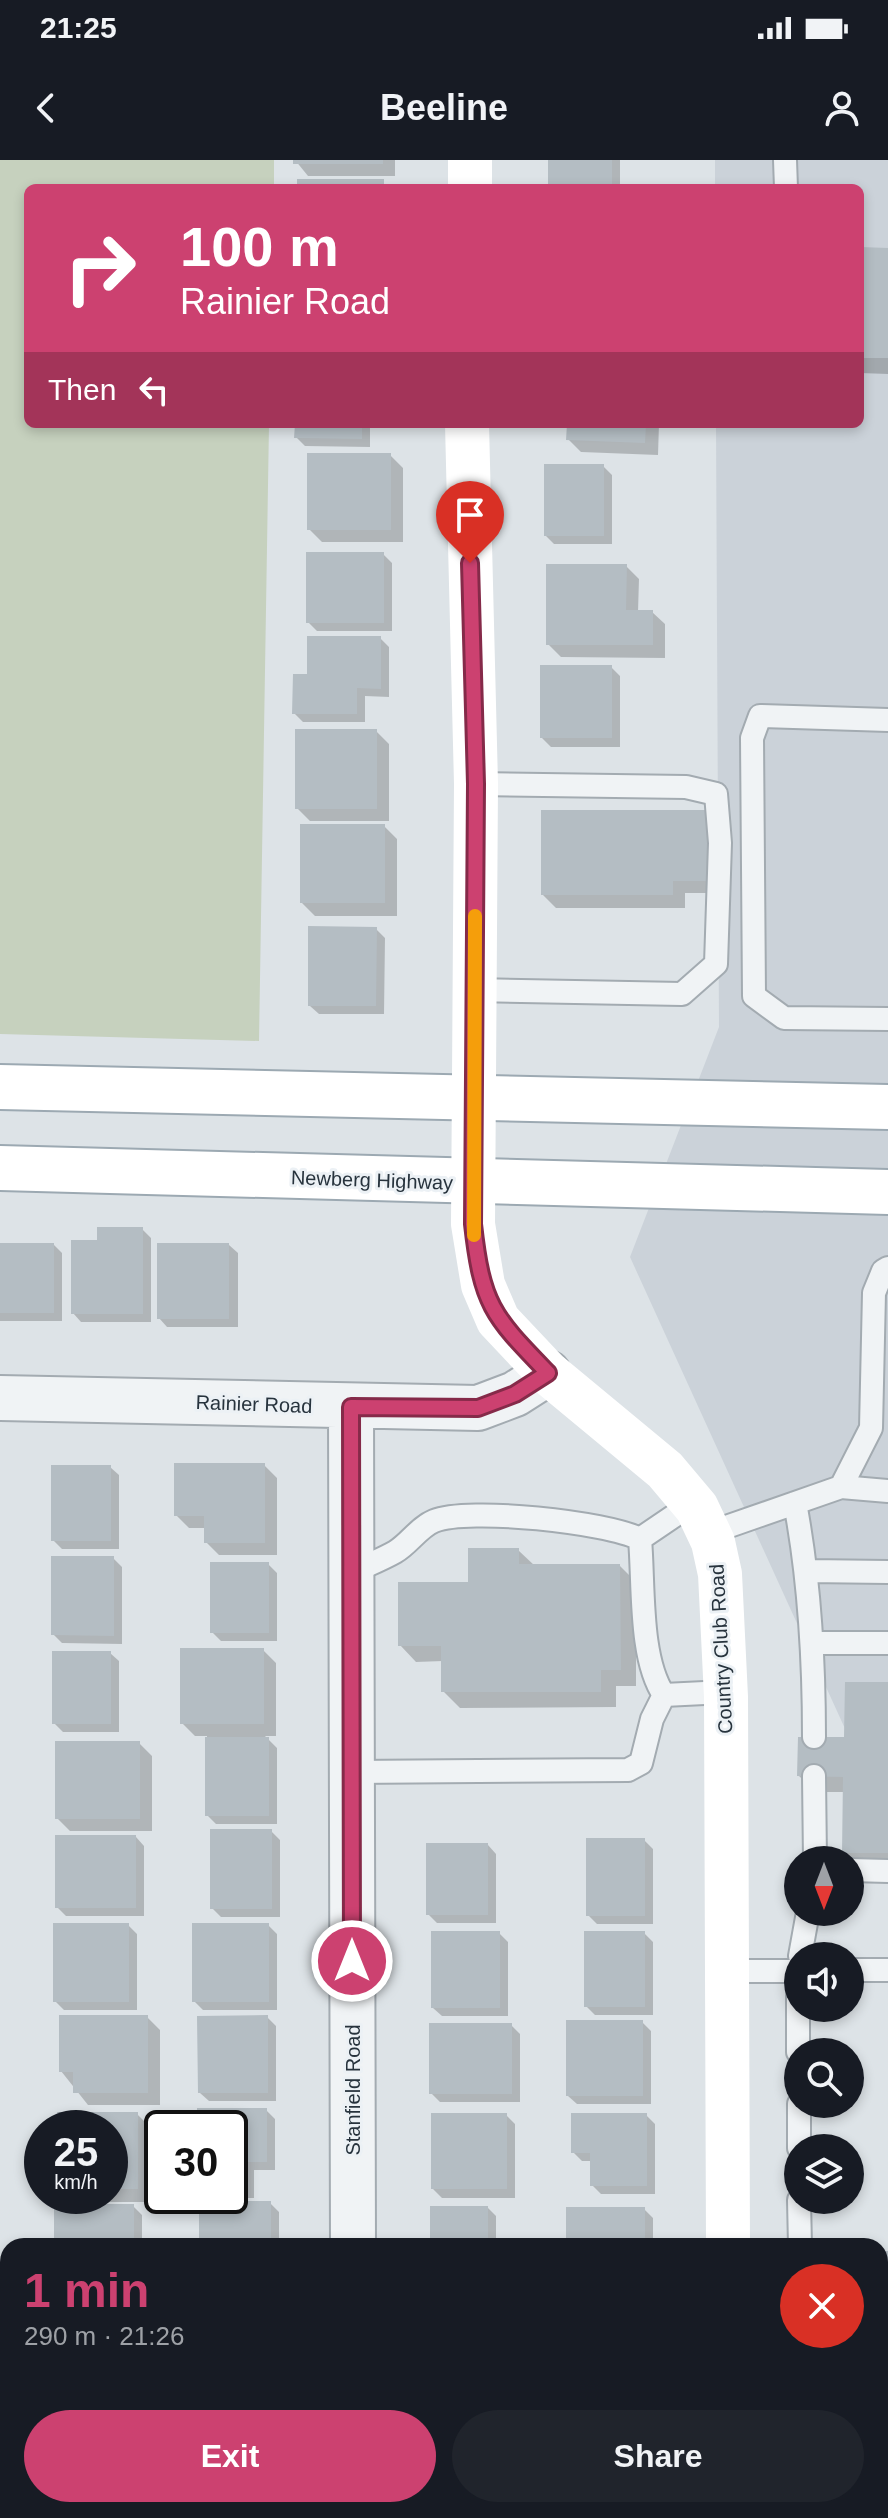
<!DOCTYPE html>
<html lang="en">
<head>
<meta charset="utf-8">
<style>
  body { margin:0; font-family:Arial,sans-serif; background:#20242c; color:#f1f3f6; height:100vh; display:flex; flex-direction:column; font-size:30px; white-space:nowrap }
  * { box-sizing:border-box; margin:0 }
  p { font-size:26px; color:#9ea1a6 }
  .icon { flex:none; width:44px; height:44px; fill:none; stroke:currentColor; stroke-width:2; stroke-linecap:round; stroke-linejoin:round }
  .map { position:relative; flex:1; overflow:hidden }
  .side { position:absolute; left:0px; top:2078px; width:888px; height:280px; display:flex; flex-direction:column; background:#171b24; border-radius:24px 24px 0 0; box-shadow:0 4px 12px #0003 }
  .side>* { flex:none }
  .top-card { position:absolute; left:24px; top:24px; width:840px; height:244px; border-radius:12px; box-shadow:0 4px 12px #0003; background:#cc4170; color:#fff; overflow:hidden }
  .needle { width:52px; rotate:180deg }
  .controls { position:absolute; left:784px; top:1686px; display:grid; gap:16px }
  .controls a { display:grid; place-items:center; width:80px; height:80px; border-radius:50%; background:#171b24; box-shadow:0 4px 12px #0003; font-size:40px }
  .speed { position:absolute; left:24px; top:1950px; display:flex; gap:16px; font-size:40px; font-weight:700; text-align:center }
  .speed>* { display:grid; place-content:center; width:104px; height:104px; border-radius:50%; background:#171b24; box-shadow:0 4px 12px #0003; line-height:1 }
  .speed small { font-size:20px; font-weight:400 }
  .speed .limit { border:4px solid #111; border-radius:12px; background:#fff; color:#111 }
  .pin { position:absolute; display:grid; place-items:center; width:68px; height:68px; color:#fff; margin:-82px -34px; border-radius:50% 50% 50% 0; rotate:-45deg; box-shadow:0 0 8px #0007 }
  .pin .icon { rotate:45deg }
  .me { position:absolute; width:88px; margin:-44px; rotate:0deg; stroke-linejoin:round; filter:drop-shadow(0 0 6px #0008) }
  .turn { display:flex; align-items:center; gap:28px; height:168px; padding:0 24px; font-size:36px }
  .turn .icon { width:104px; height:104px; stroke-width:2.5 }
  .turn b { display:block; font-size:56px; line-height:68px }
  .then { display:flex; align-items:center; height:76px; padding:0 24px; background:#0003; gap:16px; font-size:30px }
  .round { display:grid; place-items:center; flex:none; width:84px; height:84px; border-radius:42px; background:#20242c }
  .head { display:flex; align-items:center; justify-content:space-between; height:136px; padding:0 24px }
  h1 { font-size:48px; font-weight:700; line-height:60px; color:#cc4170 }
  .button { display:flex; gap:16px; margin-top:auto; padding:16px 24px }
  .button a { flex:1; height:92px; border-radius:48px; background:#cc4170; color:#fff; font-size:32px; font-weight:700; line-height:92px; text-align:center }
  .button a+a { background:#20242c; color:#f1f3f6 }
  .status { display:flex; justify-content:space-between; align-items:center; height:56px; padding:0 40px; background:#171b24; direction:ltr }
  .status svg { height:22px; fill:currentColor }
  header { display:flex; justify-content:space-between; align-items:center; height:104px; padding:0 24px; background:#171b24; font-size:36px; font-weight:700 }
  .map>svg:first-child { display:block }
  .built { fill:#cbd2d9 }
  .green { fill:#c6d1be }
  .shadow { fill:#0003 }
  .building { fill:#b4bdc3 }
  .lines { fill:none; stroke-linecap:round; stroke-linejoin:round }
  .lane-casing { stroke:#a3abb1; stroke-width:26 }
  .street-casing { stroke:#a3abb1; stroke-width:48 }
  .primary-casing { stroke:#9ca9b2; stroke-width:48 }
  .lane { stroke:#f0f3f5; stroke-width:22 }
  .street { stroke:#f0f3f5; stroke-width:44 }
  .secondary { stroke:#fff; stroke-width:44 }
  .primary { stroke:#fff; stroke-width:44 }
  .route-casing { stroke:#852a49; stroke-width:20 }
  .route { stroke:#cc4170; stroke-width:14 }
  .slow { stroke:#f59e0b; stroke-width:14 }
  .labels { text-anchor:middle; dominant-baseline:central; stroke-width:6; stroke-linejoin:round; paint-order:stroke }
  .street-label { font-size:20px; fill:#27333d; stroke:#ecf1f5 }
</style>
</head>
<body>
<div class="status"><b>21:25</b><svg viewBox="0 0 49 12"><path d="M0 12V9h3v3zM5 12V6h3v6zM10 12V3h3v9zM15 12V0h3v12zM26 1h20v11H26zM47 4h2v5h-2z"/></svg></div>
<header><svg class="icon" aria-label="back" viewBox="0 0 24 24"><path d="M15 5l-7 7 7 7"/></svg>Beeline<svg class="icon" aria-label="person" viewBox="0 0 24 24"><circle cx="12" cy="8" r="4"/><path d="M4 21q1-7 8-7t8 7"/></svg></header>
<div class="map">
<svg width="888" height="2358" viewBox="0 0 888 2358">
  <rect width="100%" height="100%" fill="#dde3e7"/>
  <path class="built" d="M 715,0 L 888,0 L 888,1663 L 630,1097 L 719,867 L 716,264 L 860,264 L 860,28 L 715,28 Z"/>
  <path class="green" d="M 0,0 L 274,0 L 274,28 L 28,28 L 28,264 L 269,264 L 259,881 L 0,874 Z"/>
  <path class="shadow" d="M 295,0 L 395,0 L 395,16 L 308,16 Z
    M 550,0 L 620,0 L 620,28 L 550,28 Z
    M 860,89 L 888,90 L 888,214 L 860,213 Z
    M 297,264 L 370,264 L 370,287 L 305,286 L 296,277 Z
    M 561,264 L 659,264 L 658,295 L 581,292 L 568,279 L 569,267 Z
    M 390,295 L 403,308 L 403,382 L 322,382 L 309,369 Z
    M 603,306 L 612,315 L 612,384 L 554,384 L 546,376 Z
    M 383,394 L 392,403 L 392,471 L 317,471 L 308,462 Z
    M 626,406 L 639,419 L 638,452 L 652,452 L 665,464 L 665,498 L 561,497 L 548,484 Z
    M 380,478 L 389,487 L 389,537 L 365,536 L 365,562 L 303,562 L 294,553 L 309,516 Z
    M 611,507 L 620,516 L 620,587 L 551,587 L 542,578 Z
    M 376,571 L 389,584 L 389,661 L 310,661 L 297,648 Z
    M 712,652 L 725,733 L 685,733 L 685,748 L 556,748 L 543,735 Z
    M 384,666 L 397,679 L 397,756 L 315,756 L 302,743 Z
    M 376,769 L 385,778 L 384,854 L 319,854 L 310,846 Z
    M 142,1069 L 151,1078 L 151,1162 L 81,1162 L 73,1153 Z
    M 0,1085 L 54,1085 L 62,1093 L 62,1161 L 0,1161 Z
    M 229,1085 L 238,1093 L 238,1167 L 167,1167 L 159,1158 Z
    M 264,1305 L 277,1318 L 277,1395 L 219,1395 L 206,1382 L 206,1368 L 189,1368 L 176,1355 Z
    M 110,1307 L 119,1315 L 119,1389 L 62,1389 L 53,1380 Z
    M 518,1390 L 535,1406 L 620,1406 L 636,1422 L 636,1526 L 616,1526 L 616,1547 L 460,1548 L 443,1531 L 443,1501 L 416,1502 L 400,1485 L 470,1424 Z
    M 113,1398 L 122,1407 L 122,1484 L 62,1483 L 53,1474 Z
    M 268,1404 L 277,1413 L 277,1481 L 221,1481 L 212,1472 Z
    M 263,1490 L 276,1503 L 276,1576 L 265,1576 L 277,1588 L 277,1664 L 216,1664 L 207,1655 L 207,1576 L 195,1576 L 182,1563 Z
    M 110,1493 L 119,1501 L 119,1572 L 63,1572 L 54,1563 Z
    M 888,1524 L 888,1708 L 861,1708 L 844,1692 L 845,1632 L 816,1632 L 799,1616 L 846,1579 Z
    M 139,1583 L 152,1596 L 152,1671 L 70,1671 L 57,1658 Z
    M 271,1671 L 280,1680 L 280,1757 L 221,1757 L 212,1748 Z
    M 136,1677 L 144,1686 L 144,1756 L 66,1756 L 57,1747 Z
    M 644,1680 L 653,1689 L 653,1764 L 597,1764 L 588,1755 Z
    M 488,1685 L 496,1694 L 496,1763 L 437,1763 L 428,1754 Z
    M 128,1765 L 137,1774 L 137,1850 L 64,1850 L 55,1841 Z
    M 268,1765 L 277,1774 L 277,1850 L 203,1850 L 194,1841 Z
    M 499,1773 L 508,1782 L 508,1856 L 442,1856 L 433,1848 Z
    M 644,1773 L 653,1782 L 653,1855 L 595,1855 L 586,1846 Z
    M 147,1857 L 160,1870 L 160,1945 L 88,1945 L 61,1911 Z
    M 267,1857 L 276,1866 L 276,1941 L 209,1941 L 200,1933 Z
    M 642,1862 L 651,1871 L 651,1944 L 577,1944 L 568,1936 Z
    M 511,1865 L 520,1874 L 520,1942 L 440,1942 L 431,1933 Z
    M 266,1950 L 275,1959 L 275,2010 L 254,2010 L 254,2038 L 188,2038 L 230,2036 L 230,1968 L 199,1968 Z
    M 137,1954 L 150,1967 L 150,2042 L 72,2042 L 66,2036 L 110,2036 L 110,1968 L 59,1968 Z
    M 506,1955 L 515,1964 L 515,2038 L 442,2038 L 433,2029 Z
    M 646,1955 L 655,1964 L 655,2034 L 601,2034 L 592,2025 L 592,2001 L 582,2001 L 573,1992 Z
    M 270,2043 L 279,2052 L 279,2086 L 201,2086 Z
    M 133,2046 L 142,2055 L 142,2086 L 56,2086 Z
    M 488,2048 L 496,2056 L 496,2086 L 432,2086 Z
    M 644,2049 L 653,2058 L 653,2086 L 568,2086 Z
    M 880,2093 L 888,2093 L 888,2158 L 880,2158 Z
    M 66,2350 L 144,2350 L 144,2358 L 66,2358 Z
    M 200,2350 L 280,2350 L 280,2358 L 200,2358 Z
    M 439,2350 L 517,2350 L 517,2358 L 439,2358 Z
    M 572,2350 L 650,2350 L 650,2358 L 572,2358 Z"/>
  <path class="building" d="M 293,0 L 383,0 L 383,4 L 293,4 Z
    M 548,0 L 612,0 L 612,28 L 548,28 Z
    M 297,19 L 384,19 L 384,28 L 297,28 Z
    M 860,87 L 888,88 L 888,198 L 860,198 Z
    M 295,264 L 362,264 L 362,279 L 294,278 Z
    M 567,264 L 646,264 L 645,283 L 566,280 Z
    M 307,293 L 391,293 L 391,370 L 307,370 Z
    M 544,304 L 604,304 L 604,376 L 544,376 Z
    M 306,392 L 384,392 L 384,463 L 306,463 Z
    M 546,404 L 627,404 L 626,450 L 653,450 L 653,485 L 546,485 Z
    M 307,476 L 381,476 L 381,529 L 357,528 L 357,554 L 292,554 L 293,514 L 307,514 Z
    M 540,505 L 612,505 L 612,578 L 540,578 Z
    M 295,569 L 377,569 L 377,649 L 295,649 Z
    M 541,650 L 713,650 L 713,721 L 673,721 L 673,735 L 541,735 Z
    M 300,664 L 385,664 L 385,743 L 300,743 Z
    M 308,766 L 377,767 L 376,846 L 308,846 Z
    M 97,1067 L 143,1067 L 143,1154 L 71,1154 L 71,1080 L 97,1080 Z
    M 0,1083 L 54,1083 L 54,1153 L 0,1153 Z
    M 157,1083 L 229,1083 L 229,1159 L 157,1159 Z
    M 174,1303 L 265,1303 L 265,1383 L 204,1383 L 204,1356 L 174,1356 Z
    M 51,1305 L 111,1305 L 111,1381 L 51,1381 Z
    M 468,1388 L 519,1388 L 519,1404 L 620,1404 L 621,1510 L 601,1510 L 601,1532 L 441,1532 L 441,1486 L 398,1486 L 398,1422 L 468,1422 Z
    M 51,1396 L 114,1396 L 114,1476 L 51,1475 Z
    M 210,1402 L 269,1402 L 269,1473 L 210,1473 Z
    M 180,1488 L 264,1488 L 264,1564 L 180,1564 Z
    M 52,1491 L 111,1491 L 111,1564 L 52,1564 Z
    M 845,1522 L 888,1522 L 888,1693 L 842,1693 L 843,1617 L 797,1616 L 798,1577 L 844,1577 Z
    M 205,1577 L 269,1577 L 269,1656 L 205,1656 Z
    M 55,1581 L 140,1581 L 140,1659 L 55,1659 Z
    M 210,1669 L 272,1669 L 272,1749 L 210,1749 Z
    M 55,1675 L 136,1675 L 136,1748 L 55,1748 Z
    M 586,1678 L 645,1678 L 645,1756 L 586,1756 Z
    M 426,1683 L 488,1683 L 488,1755 L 426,1755 Z
    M 53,1763 L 129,1763 L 129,1842 L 53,1842 Z
    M 192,1763 L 269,1763 L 269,1842 L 192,1842 Z
    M 431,1771 L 500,1771 L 500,1848 L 431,1848 Z
    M 584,1771 L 645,1771 L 645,1847 L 584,1847 Z
    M 59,1855 L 148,1855 L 148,1933 L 73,1933 L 73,1912 L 59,1912 Z
    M 268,1855 L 268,1933 L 198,1933 L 197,1856 Z
    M 566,1860 L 643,1860 L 643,1936 L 566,1936 Z
    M 429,1863 L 512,1863 L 512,1934 L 429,1934 Z
    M 197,1948 L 267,1948 L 267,2002 L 246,2002 L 246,2029 L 230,2029 L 230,1968 L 197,1968 Z
    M 57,1952 L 138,1952 L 138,2029 L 110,2029 L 110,1968 L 57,1968 Z
    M 431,1953 L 507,1953 L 507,2029 L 431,2029 Z
    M 571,1953 L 647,1953 L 647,2026 L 590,2026 L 590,1993 L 571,1993 Z
    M 199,2041 L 271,2041 L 271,2086 L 199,2086 Z
    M 54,2044 L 134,2044 L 134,2086 L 54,2086 Z
    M 430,2046 L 488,2046 L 488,2086 L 430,2086 Z
    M 566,2047 L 645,2047 L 645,2086 L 566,2086 Z
    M 880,2091 L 888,2091 L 888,2150 L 880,2150 Z
    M 880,2268 L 888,2268 L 888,2358 L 833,2358 L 833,2350 L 880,2350 Z
    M 64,2350 L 136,2350 L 136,2358 L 64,2358 Z
    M 198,2350 L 272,2350 L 272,2358 L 198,2358 Z
    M 437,2350 L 509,2350 L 509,2358 L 437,2358 Z
    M 570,2350 L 641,2350 L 641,2358 L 570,2358 Z"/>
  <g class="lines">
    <defs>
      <path id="lane" d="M 785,0 L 786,28
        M 888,560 L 760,556 L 752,578 L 754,836 L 784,858 L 888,859
        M 474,830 L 682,834 L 716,804 L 720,683 L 716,634 L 686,627 L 476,624
        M 841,1327 L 888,1331
        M 693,1343 L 640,1379 C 644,1425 639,1498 664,1535 L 725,1532
        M 795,1343 C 810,1422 814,1498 814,1577
        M 709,1373 L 841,1327 L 871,1268 L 874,1133 L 883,1111 L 888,1108
        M 808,1411 L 888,1412
        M 351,1413 C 365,1406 381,1400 395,1392 C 409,1384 419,1367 434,1361 C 469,1347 606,1362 640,1379
        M 813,1483 L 888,1483
        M 351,1612 L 628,1610 L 641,1603 L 652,1559 L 664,1535
        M 814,1616 L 815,1700
        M 850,1710 L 888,1711
        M 800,1796 L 808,1752
        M 798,1809 L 798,1892
        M 850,1810 L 888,1810
        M 727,1811 L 798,1811
        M 799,1944 L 799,1988
        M 799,2040 L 800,2086
        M 880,2218 L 888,2218
        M 799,2358 L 799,2350"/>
      <path id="street" d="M 0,1238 L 478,1248 L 515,1234 L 548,1213
        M 351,1247 L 353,2086
        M 354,2350 L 354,2358"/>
      <path id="primary" d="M 0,927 L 888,947
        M 0,1008 L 888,1032"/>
    </defs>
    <use href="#lane" class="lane-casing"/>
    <use href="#street" class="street-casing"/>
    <use href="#primary" class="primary-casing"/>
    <use href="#lane" class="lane"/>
    <use href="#street" class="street"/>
    <path class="secondary" d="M 470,28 L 470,0
      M 467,264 L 476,624 L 473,1064 L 483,1125 L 498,1160 L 548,1213 L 665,1310 L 697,1348 L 713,1382 L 720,1414 L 726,1537 L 728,2086
      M 729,2350 L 729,2358"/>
    <use href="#primary" class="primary"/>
  </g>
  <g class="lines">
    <defs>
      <path id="route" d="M 352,1801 L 351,1247 L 478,1248 L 515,1234 L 548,1213 C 493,1156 482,1146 473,1064 L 476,624 L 470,403"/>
    </defs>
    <use href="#route" class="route-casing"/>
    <use href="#route" class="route"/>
    <path class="slow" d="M 474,1075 L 475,756"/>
  </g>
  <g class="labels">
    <g class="street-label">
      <text transform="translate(372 1020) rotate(2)">Newberg Highway</text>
      <text transform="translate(254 1244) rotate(2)">Rainier Road</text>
      <text transform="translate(721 1489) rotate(-93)">Country Club Road</text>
      <text transform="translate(353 1930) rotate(-90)">Stanfield Road</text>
    </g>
  </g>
</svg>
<div class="controls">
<a><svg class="needle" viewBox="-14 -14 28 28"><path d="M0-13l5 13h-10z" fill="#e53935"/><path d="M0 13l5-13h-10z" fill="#9ea1a6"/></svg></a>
<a><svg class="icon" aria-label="sound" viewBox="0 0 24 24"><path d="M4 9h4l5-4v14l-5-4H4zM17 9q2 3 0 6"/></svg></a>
<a><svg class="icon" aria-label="search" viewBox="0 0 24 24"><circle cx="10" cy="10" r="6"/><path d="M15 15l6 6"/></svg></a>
<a><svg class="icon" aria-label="layers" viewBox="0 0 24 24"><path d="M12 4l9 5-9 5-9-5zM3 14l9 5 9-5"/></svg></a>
</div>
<div class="speed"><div>25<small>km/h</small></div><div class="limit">30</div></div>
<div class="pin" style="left:470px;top:403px;background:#d93025"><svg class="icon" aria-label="arrive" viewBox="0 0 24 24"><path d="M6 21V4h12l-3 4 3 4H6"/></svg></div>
<svg class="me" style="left:352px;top:1801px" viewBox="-20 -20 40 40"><circle r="17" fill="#cc4170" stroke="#fff" stroke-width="3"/><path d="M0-11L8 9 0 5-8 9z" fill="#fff"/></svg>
<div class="top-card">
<div class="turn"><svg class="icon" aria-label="right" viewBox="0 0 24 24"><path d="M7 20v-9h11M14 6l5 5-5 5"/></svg><div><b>100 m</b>Rainier Road</div></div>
<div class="then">Then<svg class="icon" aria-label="left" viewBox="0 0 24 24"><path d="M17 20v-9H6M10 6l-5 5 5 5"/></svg></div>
</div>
<section class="side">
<div class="head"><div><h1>1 min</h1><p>290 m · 21:26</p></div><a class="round" style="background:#d93025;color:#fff"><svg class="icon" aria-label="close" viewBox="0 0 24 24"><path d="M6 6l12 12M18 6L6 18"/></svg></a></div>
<div class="button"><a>Exit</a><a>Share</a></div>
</section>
</div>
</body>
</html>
